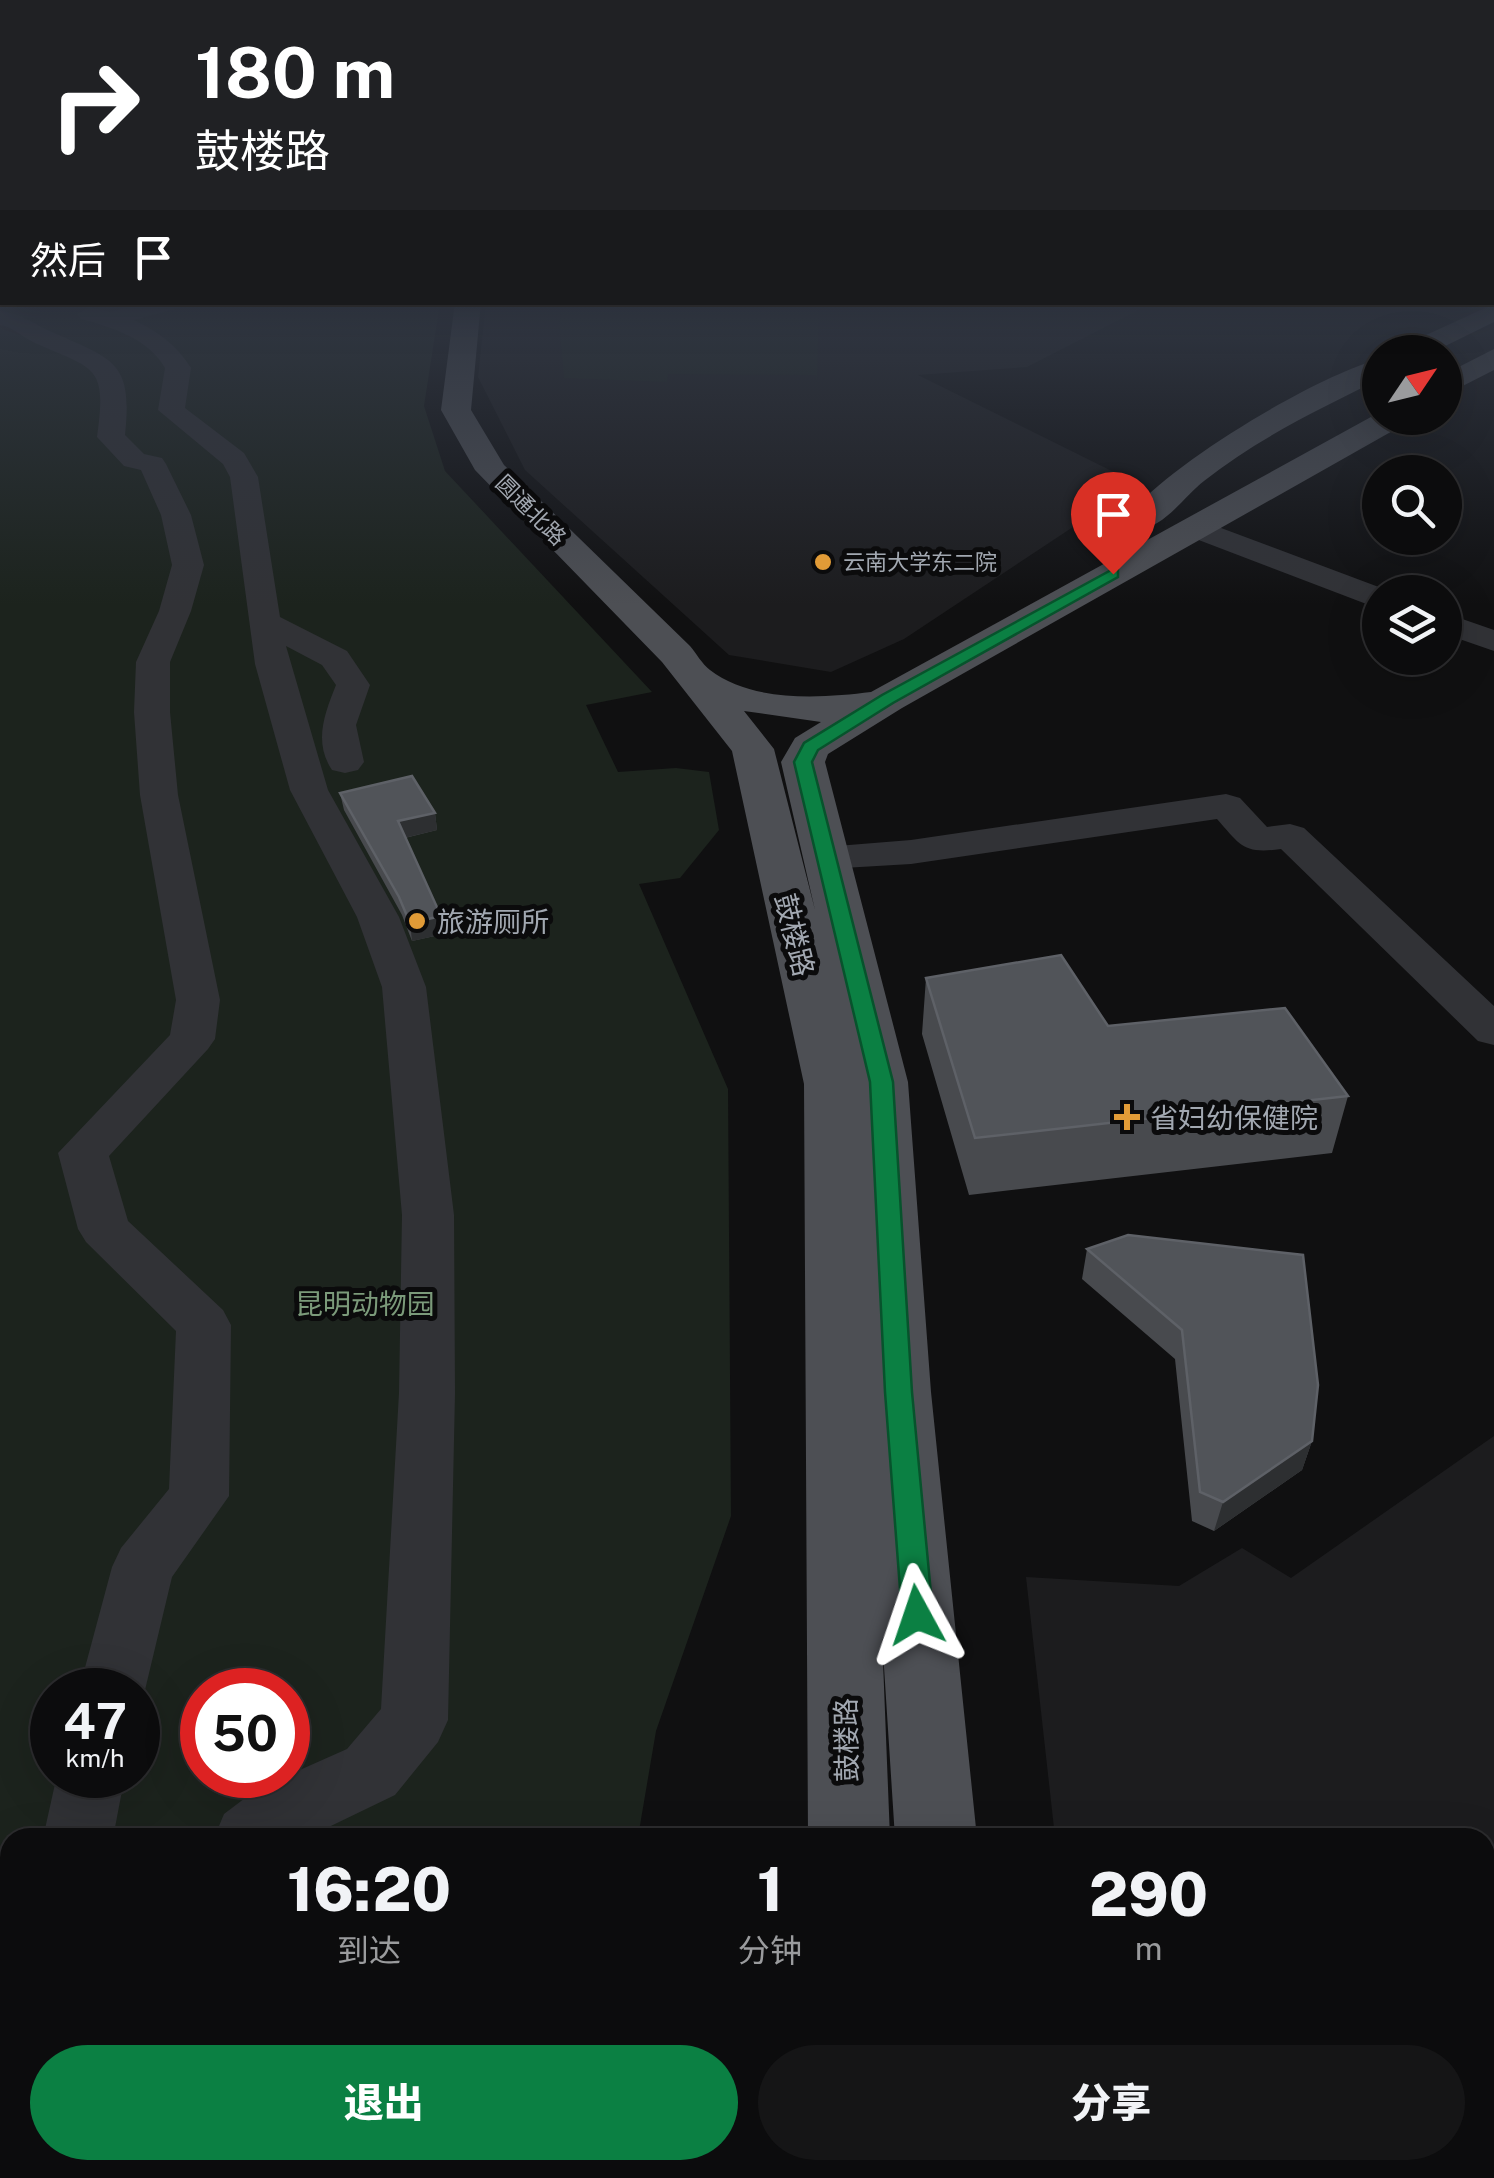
<!DOCTYPE html>
<html lang="zh">
<head>
<meta charset="utf-8">
<style>
  body { margin:0; font-family:"Public Sans","Noto Sans SC",sans-serif; background:#151516; color:#f1f3f6; height:100vh; display:flex; flex-direction:column; font-size:38px; white-space:nowrap }
  * { box-sizing:border-box; margin:0 }
  p { font-size:32px; color:#9a9b9d }
  .icon { flex:none; width:55px; height:55px; fill:none; stroke:currentColor; stroke-width:2; stroke-linecap:round; stroke-linejoin:round }
  .map { position:relative; flex:1; overflow:hidden }
  .panel { position:absolute; left:0px; top:1828px; width:1495px; height:352px; display:flex; flex-direction:column; background:#0c0c0d; border-radius:30px 30px 0 0; box-shadow:0 10px 40px #0002,0 0 0 2px #2c2c2e }
  .panel>* { flex:none }
  .banner { position:absolute; left:0px; top:0px; width:1495px; height:305px; box-shadow:0 10px 40px #0002,0 0 0 2px #2c2c2e; background:#202124; color:#fff; overflow:hidden }
  .needle { width:65px; rotate:55deg }
  .buttons { position:absolute; left:1362px; top:335px; display:grid; gap:20px }
  .buttons a { display:grid; place-items:center; width:100px; height:100px; border-radius:50%; background:#0c0c0d; box-shadow:0 10px 40px #0002,0 0 0 2px #2c2c2e; font-size:50px }
  .speed { position:absolute; left:30px; top:1668px; display:flex; gap:20px; font-size:50px; font-weight:700; text-align:center }
  .speed>* { display:grid; place-content:center; width:130px; height:130px; border-radius:50%; background:#0c0c0d; box-shadow:0 10px 40px #0002,0 0 0 2px #2c2c2e; line-height:1 }
  .speed small { font-size:25px; font-weight:400 }
  .speed .limit { border:15px solid #d22; background:#fff; color:#111 }
  .pin { position:absolute; display:grid; place-items:center; width:85px; height:85px; color:#fff; margin:-102px -42px; border-radius:50% 50% 50% 0; rotate:-45deg; box-shadow:0 0 10px #0007 }
  .pin .icon { rotate:45deg }
  .me { position:absolute; width:110px; margin:-55px; rotate:355deg; stroke-linejoin:round; filter:drop-shadow(0 0 8px #0008) }
  .turn { display:flex; align-items:center; gap:35px; height:210px; padding:0 30px; font-size:45px }
  .turn .icon { width:130px; height:130px; stroke-width:2.5 }
  .turn b { display:block; font-size:70px; line-height:85px }
  .then { display:flex; align-items:center; height:95px; padding:0 30px; background:#0003; gap:20px; font-size:38px }
  .eta { display:flex; justify-content:space-evenly; align-items:center; height:170px; text-align:center }
  .eta b { font-size:60px; font-weight:800; line-height:70px }
  .cta { display:flex; gap:20px; margin-top:auto; padding:20px 30px }
  .cta a { flex:1; height:115px; border-radius:60px; background:#0b8043; color:#fff; font-size:40px; font-weight:800; line-height:115px; text-align:center }
  .cta a+a { background:#151516; color:#f1f3f6 }
  .map>svg:first-child { display:block }
  .built { fill:#1c1c1e }
  .green { fill:#1c231d; fill-rule:evenodd }
  .lines { fill:none; stroke-linecap:round; stroke-linejoin:round }
  .minor { fill:#313236; fill-rule:evenodd }
  .major { fill:#4d4f54; fill-rule:evenodd }
  .wall { fill:#484a4e }
  .shaded-wall { fill:#2d2f31 }
  .building { fill:#515459; stroke:#5e6167; stroke-width:2.5 }
  .route { fill:#0b8043; stroke:#07532c; stroke-width:2.5 }
  .poi-dot { fill:#e19b37; stroke:#0b0b0c; stroke-width:4 }
  .labels { text-anchor:middle; dominant-baseline:central; stroke-width:10; stroke-linejoin:round; paint-order:stroke }
  .far-street-label { font-size:22px; fill:#a2a8b1; stroke:#0b0b0c }
  .far-poi-label { font-size:22px; fill:#a2a8b1; stroke:#0b0b0c; text-anchor:start }
  .poi-label { font-size:28px; fill:#a2a8b1; stroke:#0b0b0c; text-anchor:start }
  .street-label { font-size:28px; fill:#a2a8b1; stroke:#0b0b0c }
  .park-label { font-size:28px; fill:#7b9a7a; stroke:#0b0b0c }
</style>
</head>
<body>
<div class="map">
<svg width="1494" height="2178" viewBox="0 0 1494 2178">
  <rect width="100%" height="100%" fill="#101011"/>
  <path class="built" d="M 486,303 L 1152,303 L 1027,367 L 918,375 L 1138,484 L 904,639 L 831,672 L 729,655 L 525,470 L 478,377 Z
    M 1494,1436 L 1494,1944 L 1485,1943 L 1485,1838 L 1055,1837 L 1026,1577 L 1179,1586 L 1242,1548 L 1291,1578 Z"/>
  <path class="green" d="M 0,301 L 440,303 L 424,406 L 445,471 L 652,692 L 586,705 L 618,772 L 676,768 L 709,772 L 719,830 L 680,878 L 639,884 L 728,1089 L 731,1516 L 656,1731 L 638,1837 L 10,1838 L 10,2170 L 626,2170 L 627,2178 L 0,2178 ZM 52,1690 L 138,1690 L 138,1775 L 52,1775 ZM 202,1690 L 288,1690 L 288,1775 L 202,1775 Z
    M 566,303 L 819,303 L 817,383 L 816,375 L 668,374 L 667,382 L 564,378 L 559,322 Z"/>
  <g class="lines">
    <path class="minor" d="M 146,302 L 185,302 L 182,307 L 134,320 C 158,332 176,344 191,368 L 185,408 L 244,453 L 258,477 L 280,617 L 347,651 L 370,685 L 356,725 L 364,762 L 358,770 L 345,773 L 332,770 C 313,742 325,713 336,685 L 322,665 L 286,646 L 328,790 L 399,917 L 426,987 L 454,1215 L 455,1393 L 448,1720 L 438,1742 L 395,1795 L 306,1838 L 214,1838 L 224,1814 L 257,1789 L 347,1749 L 381,1709 L 399,1393 L 402,1215 L 382,987 L 357,917 L 290,790 L 255,664 L 230,477 L 223,464 L 158,410 L 165,368 C 149,339 112,327 81,319 L 77,314 L 89,307 L 110,312 Z
      M 0,311 C 21,313 33,324 52,332 C 114,360 133,361 125,435 L 144,454 L 162,458 L 166,464 L 191,515 L 204,565 L 191,611 L 170,662 L 170,712 L 178,795 L 220,1000 L 215,1039 L 208,1049 L 109,1156 L 128,1221 L 223,1310 L 231,1325 L 229,1496 L 172,1577 L 145,1690 L 138,1707 L 138,1690 L 79,1690 L 112,1567 L 121,1548 L 169,1489 L 176,1331 L 86,1242 L 78,1229 L 58,1153 L 170,1035 L 176,1000 L 140,795 L 134,712 L 136,662 L 159,611 L 172,565 L 161,515 L 141,470 L 124,466 L 97,437 C 107,365 96,370 35,343 C 22,337 13,327 0,325 Z
      M 1194,519 L 1205,522 L 1392,592 L 1380,592 L 1380,608 L 1369,605 L 1183,534 L 1179,528 L 1183,522 Z
      M 1445,613 L 1494,630 L 1494,651 L 1445,634 Z
      M 1226,794 L 1240,798 L 1267,827 L 1290,824 L 1304,828 L 1494,1006 L 1494,1045 L 1478,1041 L 1281,849 C 1243,854 1241,846 1217,819 L 911,864 L 826,869 L 812,866 L 806,857 L 812,848 L 911,840 Z
      M 57,1775 L 125,1775 L 113,1838 L 43,1838 Z
      M 29,2170 L 109,2170 L 107,2178 L 25,2178 Z"/>
    <path class="major" d="M 455,302 L 481,302 L 471,410 L 504,465 L 690,646 C 696,653 702,664 710,670 C 753,703 822,698 871,692 L 1380,412 L 1380,418 L 1407,418 L 1403,425 L 902,708 L 828,754 L 825,762 L 908,1082 L 931,1392 L 977,1838 L 895,1838 L 882,1636 L 890,1838 L 808,1838 L 804,1084 L 732,751 L 662,662 L 475,470 L 441,410 ZM 744,711 L 821,722 L 795,738 L 781,762 L 815,910 L 774,749 Z
      M 1494,304 L 1494,322 L 1433,352 L 1398,352 L 1402,346 Z
      M 1494,349 L 1494,370 L 1445,395 L 1445,374 Z
      M 1380,359 L 1380,379 C 1319,409 1257,439 1204,481 C 1181,499 1159,536 1129,528 L 1124,521 C 1161,468 1317,375 1380,359 Z
      M 849,2170 L 943,2170 L 945,2178 L 851,2178 Z
      M 952,2170 L 1046,2170 L 1049,2178 L 955,2178 Z"/>
  </g>
  <path class="wall" d="M 340,793 L 435,813 L 437,830 L 405,838 L 441,916 L 444,934 L 412,941 L 402,915 L 344,810 Z
    M 926,978 L 1108,1026 L 1348,1096 L 1332,1153 L 969,1195 L 922,1034 Z
    M 1087,1249 L 1312,1441 L 1302,1470 L 1214,1531 L 1192,1521 L 1175,1359 L 1082,1279 Z"/>
  <path class="shaded-wall" d="M 435,813 L 437,830 L 400,839 L 398,821 Z
    M 441,916 L 444,934 L 412,941 L 410,923 Z
    M 1312,1441 L 1302,1470 L 1214,1531 L 1223,1502 Z"/>
  <path class="building" d="M 412,776 L 435,813 L 398,821 L 441,916 L 410,923 L 399,897 L 340,793 Z
    M 1061,955 L 1108,1026 L 1285,1008 L 1348,1096 L 975,1138 L 926,978 Z
    M 1128,1235 L 1303,1255 L 1318,1385 L 1312,1441 L 1223,1502 L 1200,1492 L 1182,1330 L 1087,1249 Z"/>
  <linearGradient id="sky" x2="0" y2="1"><stop stop-color="#090909"/><stop offset="0.5" stop-color="#313743"/><stop offset="1" stop-color="#313743" stop-opacity="0"/></linearGradient>
  <rect width="1494" height="605" fill="url(#sky)"/>
  <path class="route" d="M 1113,569 L 1118,570 L 1118,577 L 893,703 L 818,750 L 812,762 L 893,1082 L 912,1392 L 933,1615 L 928,1625 L 917,1628 L 906,1625 L 902,1615 L 885,1392 L 870,1082 L 794,762 L 804,743 L 882,695 Z"/>
  <g class="poi-dot">
    <circle cx="823" cy="562" r="10"/>
    <circle cx="417" cy="921" r="10"/>
    <path d="M1122 1102h10v10h10v10h-10v10h-10v-10h-10v-10h10z"/>
  </g>
  <g class="labels">
    <g class="far-street-label">
      <text transform="translate(531 510) rotate(45)">圆通北路</text>
    </g>
    <g class="far-poi-label">
      <text x="843" y="562">云南大学东二院</text>
    </g>
    <g class="poi-label">
      <text x="437" y="921">旅游厕所</text>
      <text x="1150" y="1117">省妇幼保健院</text>
    </g>
    <g class="street-label">
      <text transform="translate(795 935) rotate(76)">鼓楼路</text>
      <text transform="translate(846 1740) rotate(-91)">鼓楼路</text>
    </g>
    <g class="park-label">
      <text x="365" y="1303">昆明动物园</text>
    </g>
  </g>
</svg>
<div class="buttons">
<a><svg class="needle" viewBox="-14 -14 28 28"><path d="M0-13l5 13h-10z" fill="#e53935"/><path d="M0 13l5-13h-10z" fill="#9a9b9d"/></svg></a>
<a><svg class="icon" aria-label="search" viewBox="0 0 24 24"><circle cx="10" cy="10" r="6"/><path d="M15 15l6 6"/></svg></a>
<a><svg class="icon" aria-label="layers" viewBox="0 0 24 24"><path d="M12 4l9 5-9 5-9-5zM3 14l9 5 9-5"/></svg></a>
</div>
<div class="speed"><div>47<small>km/h</small></div><div class="limit">50</div></div>
<div class="pin" style="left:1113px;top:574px;background:#d93025"><svg class="icon" aria-label="arrive" viewBox="0 0 24 24"><path d="M6 21V4h12l-3 4 3 4H6"/></svg></div>
<svg class="me" style="left:917px;top:1615px" viewBox="-20 -20 40 40"><path d="M0-17L14 15 0 8-14 15z" fill="#0b8043" stroke="#fff" stroke-width="4"/></svg>
<div class="banner">
<div class="turn"><svg class="icon" aria-label="right" viewBox="0 0 24 24"><path d="M7 20v-9h11M14 6l5 5-5 5"/></svg><div><b>180 m</b>鼓楼路</div></div>
<div class="then">然后<svg class="icon" aria-label="arrive" viewBox="0 0 24 24"><path d="M6 21V4h12l-3 4 3 4H6"/></svg></div>
</div>
<section class="panel">
<div class="eta">
<div><b>16:20</b><p>到达</p></div>
<div><b>1</b><p>分钟</p></div>
<div><b>290</b><p>m</p></div>
</div>
<div class="cta"><a>退出</a><a>分享</a></div>
</section>
</div>
</body>
</html>
